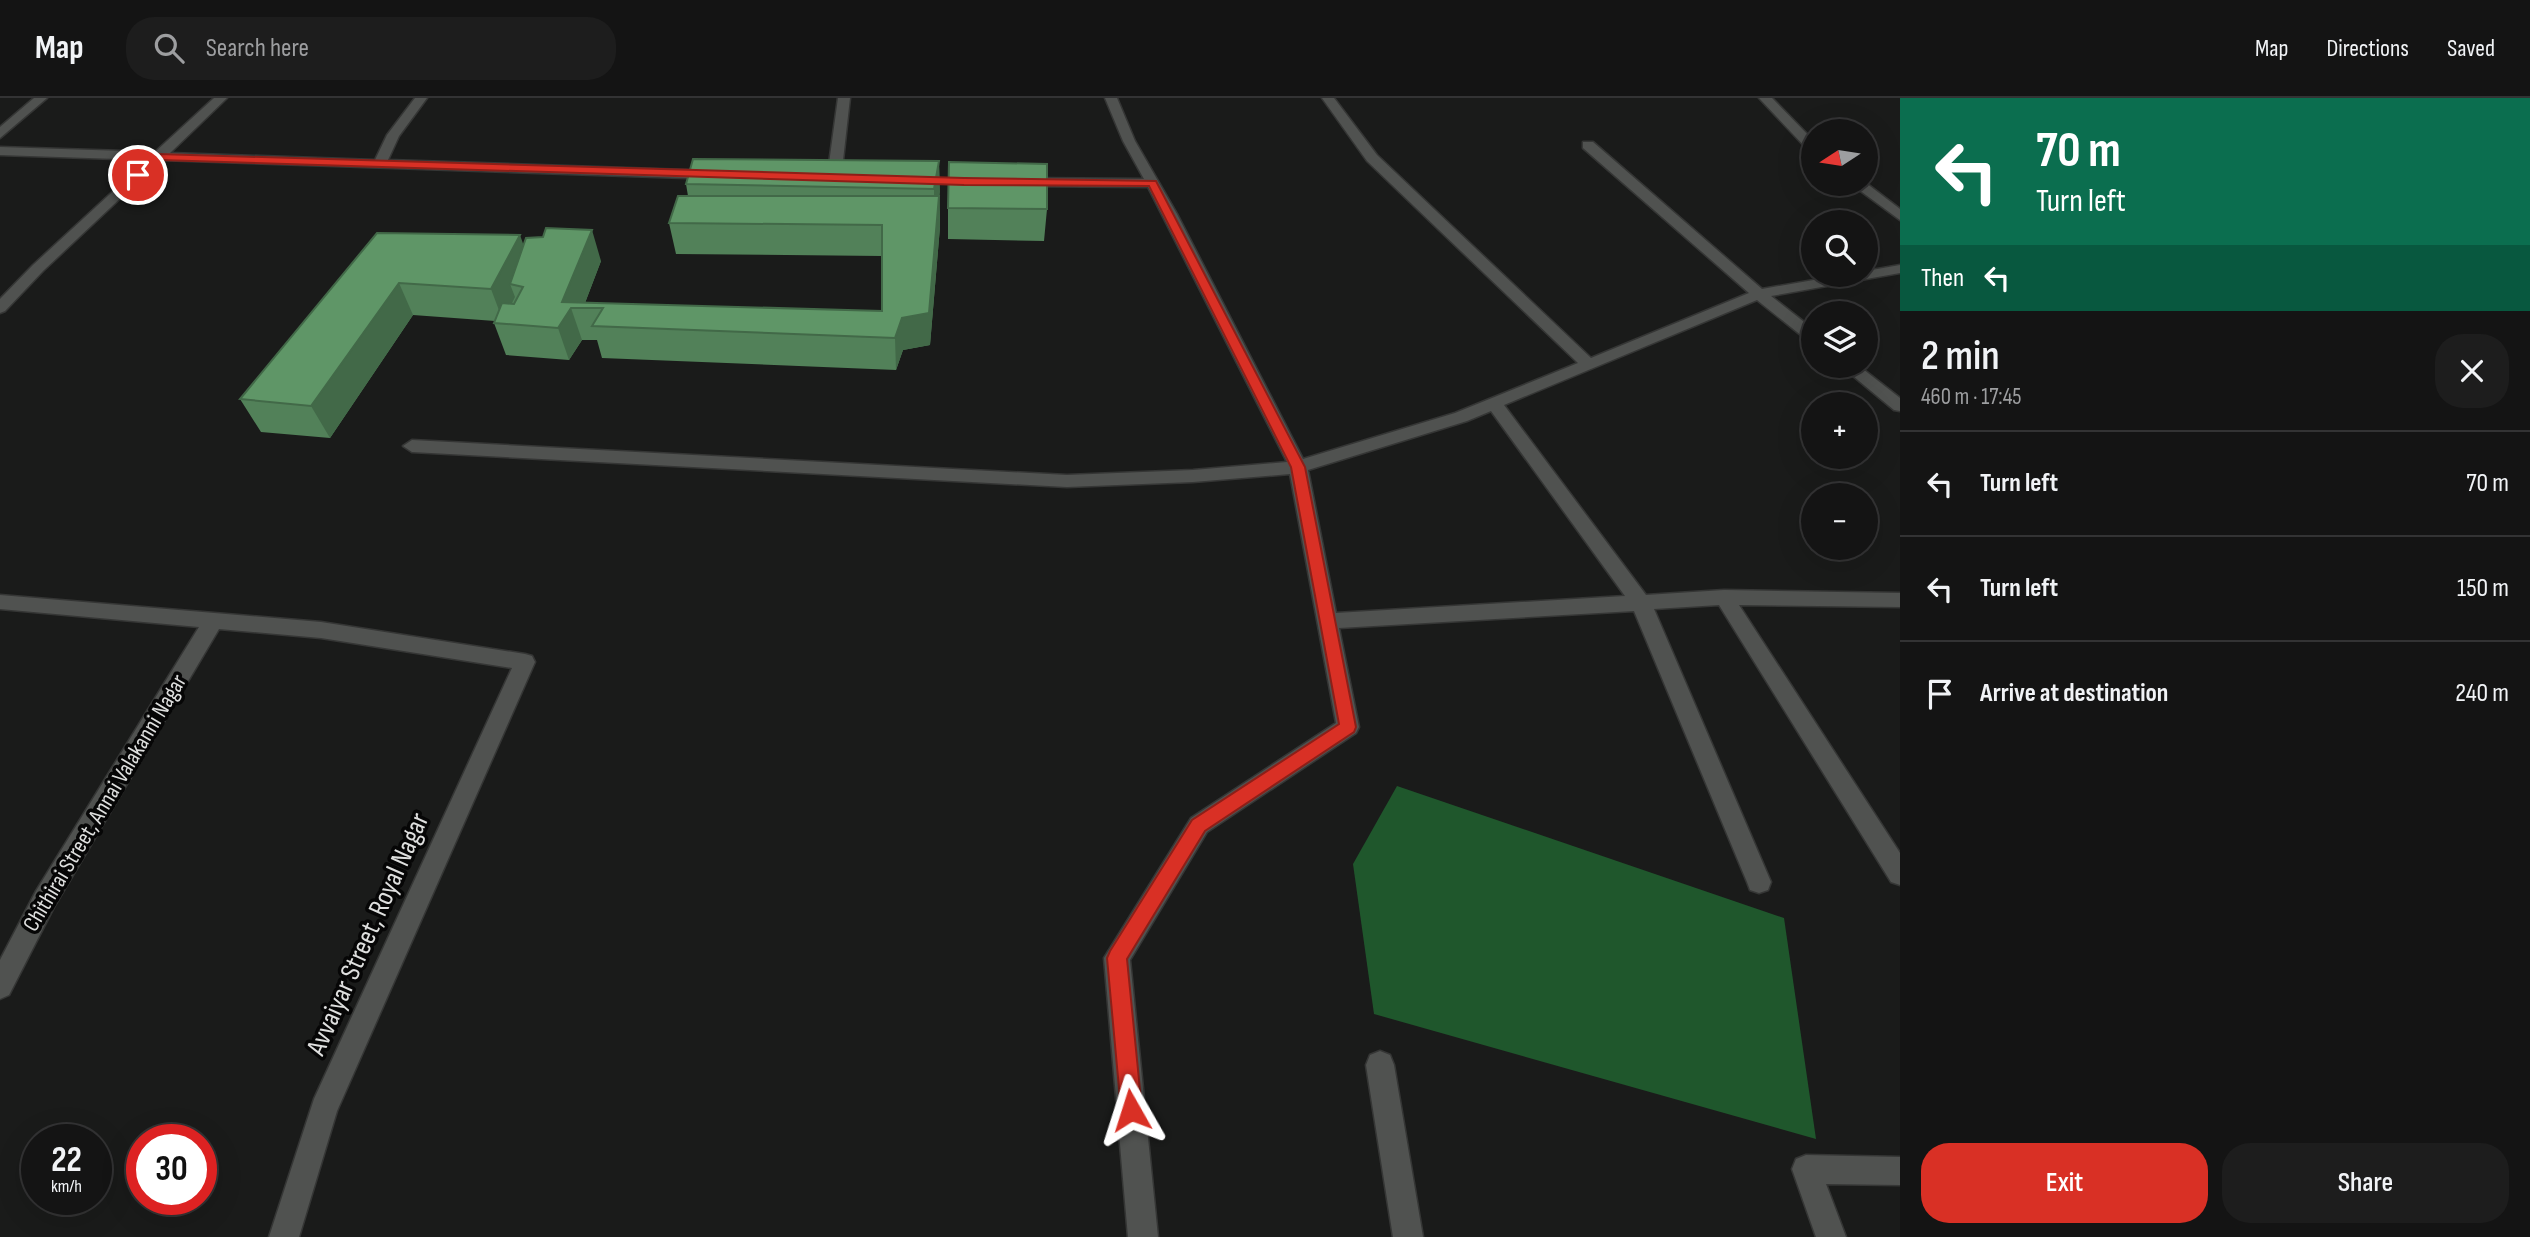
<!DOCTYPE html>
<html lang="en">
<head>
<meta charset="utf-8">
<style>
  body { margin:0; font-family:"Sofia Sans Condensed",sans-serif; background:#1d1d1d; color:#f1f3f6; height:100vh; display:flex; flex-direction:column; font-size:26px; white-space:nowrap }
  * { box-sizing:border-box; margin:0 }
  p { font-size:23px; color:#9d9ea0 }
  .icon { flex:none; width:38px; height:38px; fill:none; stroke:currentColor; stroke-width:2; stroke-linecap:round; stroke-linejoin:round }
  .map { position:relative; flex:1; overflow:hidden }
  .sheet { display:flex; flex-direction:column; background:#141414; width:630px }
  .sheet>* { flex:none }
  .hud { background:#0b6e4f; color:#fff; overflow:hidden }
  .needle { width:46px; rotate:258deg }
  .fabs { position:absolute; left:1801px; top:21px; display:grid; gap:14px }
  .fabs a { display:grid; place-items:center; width:77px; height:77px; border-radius:50%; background:#141414; box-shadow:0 7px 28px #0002,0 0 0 2px #333334; font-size:35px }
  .speed { position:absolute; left:21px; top:1026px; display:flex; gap:14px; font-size:35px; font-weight:700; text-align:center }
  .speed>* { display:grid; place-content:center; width:91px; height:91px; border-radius:50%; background:#141414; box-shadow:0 7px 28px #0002,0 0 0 2px #333334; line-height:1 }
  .speed small { font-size:18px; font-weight:400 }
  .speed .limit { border:10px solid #d22; background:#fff; color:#111 }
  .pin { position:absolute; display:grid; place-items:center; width:60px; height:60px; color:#fff; margin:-30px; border:4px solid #fff; border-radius:50%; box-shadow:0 2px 7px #0007 }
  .me { position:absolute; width:77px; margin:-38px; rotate:354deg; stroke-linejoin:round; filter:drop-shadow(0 0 5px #0008) }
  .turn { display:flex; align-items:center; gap:24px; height:147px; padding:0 21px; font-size:32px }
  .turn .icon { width:91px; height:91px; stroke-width:2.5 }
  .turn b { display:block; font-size:49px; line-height:60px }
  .then { display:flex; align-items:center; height:66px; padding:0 21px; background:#0003; gap:14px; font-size:26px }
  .round { display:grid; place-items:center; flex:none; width:74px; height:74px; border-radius:28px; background:#1d1d1d }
  .head { display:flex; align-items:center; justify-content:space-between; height:119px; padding:0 21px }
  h1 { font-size:42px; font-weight:600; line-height:52px }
  .button { display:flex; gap:14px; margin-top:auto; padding:14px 21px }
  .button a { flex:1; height:80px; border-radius:28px; background:#d93025; color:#fff; font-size:28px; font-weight:600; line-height:80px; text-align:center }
  .button a+a { background:#1d1d1d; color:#f1f3f6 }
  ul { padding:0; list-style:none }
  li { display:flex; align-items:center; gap:21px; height:105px; padding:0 21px; border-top:2px solid #333334 }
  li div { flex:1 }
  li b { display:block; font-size:26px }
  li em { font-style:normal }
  header { display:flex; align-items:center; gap:42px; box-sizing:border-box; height:98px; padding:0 35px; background:#141414; border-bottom:2px solid #333334 }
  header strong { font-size:33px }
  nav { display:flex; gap:38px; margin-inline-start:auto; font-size:24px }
  .search { width:490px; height:63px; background:#1d1d1d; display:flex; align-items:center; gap:18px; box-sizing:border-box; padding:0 24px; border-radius:28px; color:#9d9ea0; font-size:26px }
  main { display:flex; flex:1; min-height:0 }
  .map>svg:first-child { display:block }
  .water { fill:#1f572c }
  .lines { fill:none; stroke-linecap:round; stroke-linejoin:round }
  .street-casing { stroke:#353635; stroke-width:3 }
  .street { fill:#505250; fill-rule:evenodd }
  .wall { fill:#528159 }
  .shaded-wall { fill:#426948 }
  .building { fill:#5f9667; stroke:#426948; stroke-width:2 }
  .route { fill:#d93025; stroke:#8d1f18; stroke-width:2 }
  .labels { text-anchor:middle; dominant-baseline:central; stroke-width:7; stroke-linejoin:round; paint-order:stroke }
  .street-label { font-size:23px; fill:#dedfde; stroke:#060606 }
  .near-street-label { font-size:28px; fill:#dedfde; stroke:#060606 }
</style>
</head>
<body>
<header>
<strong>Map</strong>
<div class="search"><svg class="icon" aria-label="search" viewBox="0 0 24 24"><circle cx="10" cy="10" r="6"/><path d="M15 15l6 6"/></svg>Search here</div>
<nav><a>Map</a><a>Directions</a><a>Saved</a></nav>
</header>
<main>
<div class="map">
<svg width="1900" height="1139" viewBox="0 0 1900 1139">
  <rect width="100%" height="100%" fill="#1a1b1a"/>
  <path class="water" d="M 1397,688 L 1784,820 L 1816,1041 L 1374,916 L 1353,766 Z"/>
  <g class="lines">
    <defs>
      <path id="street" d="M 34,0 L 47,0 L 0,40 L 0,29 Z
        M 214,0 L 227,0 L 170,55 L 375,62 L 387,37 L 415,0 L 427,0 L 399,38 L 388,62 L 716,73 L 723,77 L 716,81 L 161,62 L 43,173 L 5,213 L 0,215 L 0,201 L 33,167 L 147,62 L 0,57 L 0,49 L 155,54 Z
        M 838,0 L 850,0 L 841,80 L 834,84 L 827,80 Z
        M 1105,0 L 1117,0 L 1135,43 L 1177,116 L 1303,361 L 1455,315 L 1578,265 L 1367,63 L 1322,0 L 1334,0 L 1377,57 L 1591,260 L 1749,195 L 1583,50 L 1583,44 L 1593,44 L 1762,191 L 1842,177 L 1866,177 L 1866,173 L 1900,167 L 1900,175 L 1771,198 L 1813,231 L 1813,244 L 1807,242 L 1757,202 L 1504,307 L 1646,497 L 1724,492 L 1900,495 L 1900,509 L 1739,507 L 1900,755 L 1900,787 L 1891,784 L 1719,507 L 1654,511 L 1771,784 L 1768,792 L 1759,795 L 1750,792 L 1747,784 L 1634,513 L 1339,530 L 1359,629 L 1356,635 L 1207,734 L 1130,862 L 1158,1139 L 1128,1139 L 1104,860 L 1191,720 L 1336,625 L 1290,376 L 1193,384 L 1067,389 L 412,354 L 403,348 L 412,342 L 1067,377 L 1193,372 L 1287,364 L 1148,89 L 1018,88 L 1011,84 L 1018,80 L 1144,81 L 1123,43 ZM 1491,313 L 1625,498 L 1336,515 L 1308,372 L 1467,323 Z
        M 1759,0 L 1772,0 L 1813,42 L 1813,53 L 1808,52 Z
        M 1866,85 L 1900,111 L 1900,122 L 1851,86 Z
        M 1841,268 L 1859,268 L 1900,300 L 1900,313 L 1894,312 Z
        M 0,497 L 321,524 L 525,556 L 532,558 L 535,564 L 337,1013 L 299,1139 L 269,1139 L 314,1001 L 512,570 L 321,540 L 219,531 L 54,809 L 9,897 L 0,901 L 0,862 L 36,793 L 199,529 L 0,511 Z
        M 1380,953 L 1390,957 L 1394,967 L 1423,1139 L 1393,1139 L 1366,967 L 1370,957 Z
        M 1806,1057 L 1900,1059 L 1900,1087 L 1826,1086 L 1846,1139 L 1816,1139 L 1792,1071 L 1796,1061 Z"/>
    </defs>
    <use href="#street" class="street-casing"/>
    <use href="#street" class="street"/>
  </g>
  <path class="wall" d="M 939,63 L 940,129 L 930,247 L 903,252 L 896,272 L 602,260 L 597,242 L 582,242 L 569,262 L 506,257 L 494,225 L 495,223 L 413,217 L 330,340 L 261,334 L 240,301 L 377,135 L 524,147 L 601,163 L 585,205 L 882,213 L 882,158 L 676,156 L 669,125 L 688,98 L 686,86 Z
    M 948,110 L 1047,111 L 1044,143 L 948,141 Z"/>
  <path class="shaded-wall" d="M 939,63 L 940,94 L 934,122 L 934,91 Z
    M 939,98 L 940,129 L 930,247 L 903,252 L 896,272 L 895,240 Z
    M 592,132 L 601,163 L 583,210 L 571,210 L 582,242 L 569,262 L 558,230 L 562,204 Z
    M 520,137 L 531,168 L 510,186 L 515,199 L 503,223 L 491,191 Z
    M 399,185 L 413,217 L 330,340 L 311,308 Z"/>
  <path class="building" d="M 693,61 L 939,63 L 934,91 L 686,86 Z
    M 949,64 L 1047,66 L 1047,111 L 948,110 Z
    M 678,98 L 939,98 L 929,215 L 902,220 L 895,240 L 592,228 L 603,210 L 571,210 L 558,230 L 494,225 L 502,205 L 514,206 L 523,189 L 510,186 L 526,140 L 543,139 L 546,130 L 592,132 L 562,204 L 882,213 L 882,127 L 669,125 Z
    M 377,135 L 520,137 L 491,191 L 399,185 L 311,308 L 240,301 Z"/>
  <path class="route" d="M 158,56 L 964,80 L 1156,83 L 1305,369 L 1356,629 L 1354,634 L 1205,733 L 1127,861 L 1142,1012 L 1139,1020 L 1131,1023 L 1124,1020 L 1121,1012 L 1107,860 L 1110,853 L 1192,722 L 1339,626 L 1291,369 L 1149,88 L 964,87 L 160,62 L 141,79 L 134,79 L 134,75 Z"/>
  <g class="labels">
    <g class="street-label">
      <text transform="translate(105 705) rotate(-59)">Chithirai Street, Annai Valakanni Nagar</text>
    </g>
    <g class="near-street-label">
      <text transform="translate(368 836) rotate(-66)">Avvaiyar Street, Royal Nagar</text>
    </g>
  </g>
</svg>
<div class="fabs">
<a><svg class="needle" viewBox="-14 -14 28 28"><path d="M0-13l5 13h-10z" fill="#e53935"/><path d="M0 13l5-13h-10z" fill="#9d9ea0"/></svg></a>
<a><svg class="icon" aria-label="search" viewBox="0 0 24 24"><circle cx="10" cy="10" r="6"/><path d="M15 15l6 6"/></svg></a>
<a><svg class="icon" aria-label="layers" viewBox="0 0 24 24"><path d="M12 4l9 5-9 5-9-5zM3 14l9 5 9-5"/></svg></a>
<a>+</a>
<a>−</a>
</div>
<div class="speed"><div>22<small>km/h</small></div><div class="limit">30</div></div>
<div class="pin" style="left:138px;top:77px;background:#d93025"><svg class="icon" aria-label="arrive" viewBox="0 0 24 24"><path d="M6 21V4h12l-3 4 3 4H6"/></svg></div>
<svg class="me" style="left:1131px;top:1012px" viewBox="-20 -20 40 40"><path d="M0-17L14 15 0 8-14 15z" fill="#d93025" stroke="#fff" stroke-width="4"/></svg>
</div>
<section class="sheet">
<div class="hud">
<div class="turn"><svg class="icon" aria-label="left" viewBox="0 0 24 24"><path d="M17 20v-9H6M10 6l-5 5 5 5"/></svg><div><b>70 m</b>Turn left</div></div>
<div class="then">Then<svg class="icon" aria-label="left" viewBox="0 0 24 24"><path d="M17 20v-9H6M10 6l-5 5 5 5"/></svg></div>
</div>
<div class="head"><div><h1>2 min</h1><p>460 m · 17:45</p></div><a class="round"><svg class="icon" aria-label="close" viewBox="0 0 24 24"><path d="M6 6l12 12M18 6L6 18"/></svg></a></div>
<ul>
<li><svg class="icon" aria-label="left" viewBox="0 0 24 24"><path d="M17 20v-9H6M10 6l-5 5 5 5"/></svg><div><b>Turn left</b></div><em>70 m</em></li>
<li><svg class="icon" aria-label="left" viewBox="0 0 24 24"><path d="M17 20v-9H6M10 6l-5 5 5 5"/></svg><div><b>Turn left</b></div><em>150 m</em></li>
<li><svg class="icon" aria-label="arrive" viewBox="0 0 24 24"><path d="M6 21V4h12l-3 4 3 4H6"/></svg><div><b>Arrive at destination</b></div><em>240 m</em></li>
</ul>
<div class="button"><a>Exit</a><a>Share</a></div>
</section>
</main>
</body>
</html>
